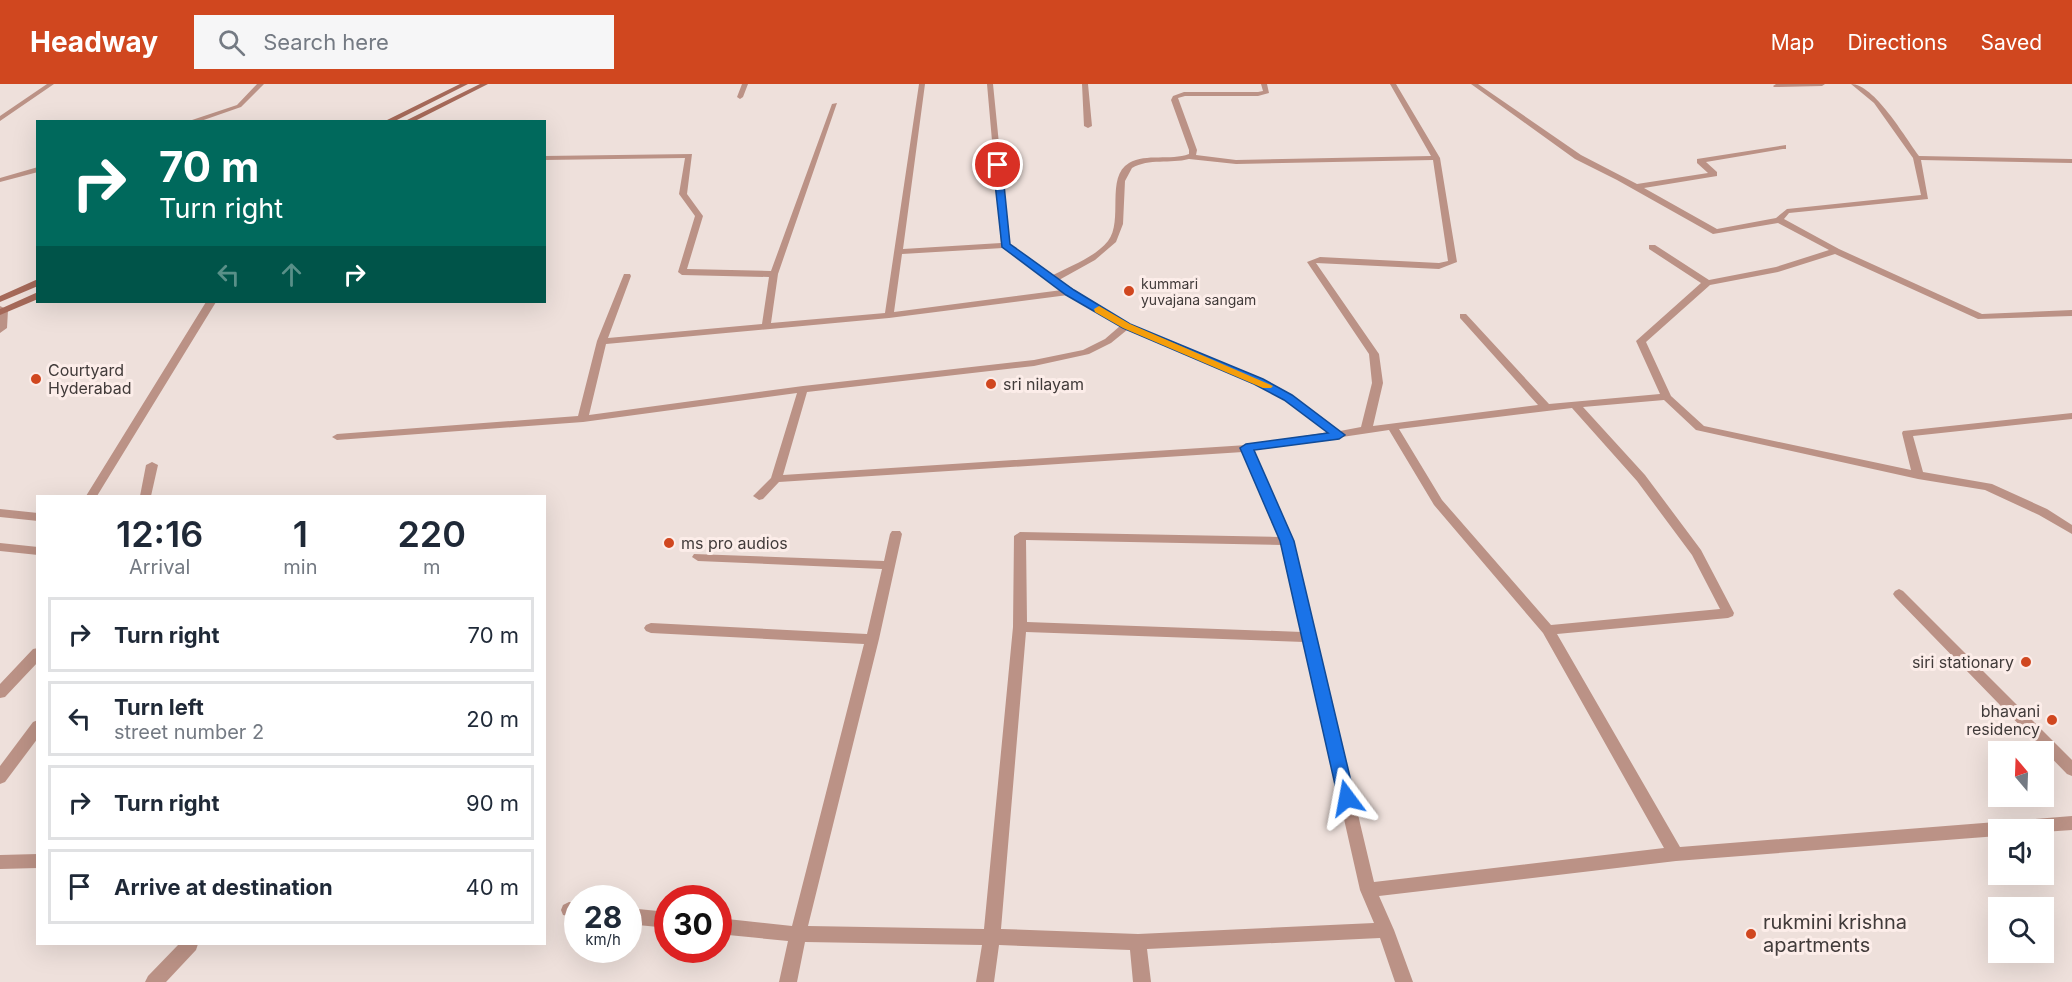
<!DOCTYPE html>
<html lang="en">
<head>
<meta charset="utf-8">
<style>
  body { margin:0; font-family:Inter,sans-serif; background:#f6f6f7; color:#1f2937; height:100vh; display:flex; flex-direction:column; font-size:22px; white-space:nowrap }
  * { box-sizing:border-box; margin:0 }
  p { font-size:20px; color:#747a83 }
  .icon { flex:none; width:33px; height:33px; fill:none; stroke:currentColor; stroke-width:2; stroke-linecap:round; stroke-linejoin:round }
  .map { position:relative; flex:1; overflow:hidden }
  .details { position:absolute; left:36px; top:411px; width:510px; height:450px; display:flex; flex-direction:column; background:#fff; border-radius:0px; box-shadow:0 6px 24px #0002 }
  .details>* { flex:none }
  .top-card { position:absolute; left:36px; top:36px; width:510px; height:183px; border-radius:0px; box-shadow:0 6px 24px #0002; background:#00695c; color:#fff; overflow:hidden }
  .needle { width:39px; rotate:341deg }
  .fabs { position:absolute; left:1988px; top:657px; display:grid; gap:12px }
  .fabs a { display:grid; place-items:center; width:66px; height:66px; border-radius:0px; background:#fff; box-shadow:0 6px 24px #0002; font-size:30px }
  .speed { position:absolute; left:564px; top:801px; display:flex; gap:12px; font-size:30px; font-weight:700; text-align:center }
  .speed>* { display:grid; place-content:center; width:78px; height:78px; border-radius:50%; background:#fff; box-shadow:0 6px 24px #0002; line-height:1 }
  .speed small { font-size:15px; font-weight:400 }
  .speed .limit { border:9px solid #d22; background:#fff; color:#111 }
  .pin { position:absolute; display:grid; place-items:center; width:51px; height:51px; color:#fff; margin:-26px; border:3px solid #fff; border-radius:50%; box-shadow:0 2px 6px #0007 }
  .me { position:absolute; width:66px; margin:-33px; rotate:347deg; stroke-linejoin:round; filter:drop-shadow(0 0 4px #0008) }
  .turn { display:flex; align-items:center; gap:21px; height:126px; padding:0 24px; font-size:27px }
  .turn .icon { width:78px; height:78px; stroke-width:2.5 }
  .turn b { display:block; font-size:42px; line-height:51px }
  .lanes { display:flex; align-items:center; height:57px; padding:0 24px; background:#0003; justify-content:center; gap:30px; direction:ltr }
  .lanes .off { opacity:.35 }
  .eta { display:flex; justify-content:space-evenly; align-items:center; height:102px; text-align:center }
  .eta b { font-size:36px; font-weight:600; line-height:42px }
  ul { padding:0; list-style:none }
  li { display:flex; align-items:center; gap:18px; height:75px; margin:0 12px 9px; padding:0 12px; border:3px solid #e0e1e3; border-radius:0px }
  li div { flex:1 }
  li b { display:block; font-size:22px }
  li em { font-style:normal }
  header { display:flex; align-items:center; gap:36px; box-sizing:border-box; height:84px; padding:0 30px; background:#d0471f; color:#fff }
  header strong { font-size:28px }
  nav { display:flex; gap:33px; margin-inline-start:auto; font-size:21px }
  .search { width:420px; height:54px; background:#f6f6f7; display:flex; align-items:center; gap:15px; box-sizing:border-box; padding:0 21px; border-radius:0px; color:#747a83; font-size:22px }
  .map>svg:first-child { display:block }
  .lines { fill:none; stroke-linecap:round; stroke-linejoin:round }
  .lane { fill:#bb9286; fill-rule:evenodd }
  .street { fill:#bb9286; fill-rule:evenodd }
  .secondary { fill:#a56959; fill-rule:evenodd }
  .route { fill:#1a73e8; stroke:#114b97; stroke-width:1.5 }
  .slow { fill:#f59e0b }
  .poi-dot { fill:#d0471f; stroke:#fcede9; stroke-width:2 }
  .labels { text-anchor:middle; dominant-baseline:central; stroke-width:6; stroke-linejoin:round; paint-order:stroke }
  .far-poi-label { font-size:14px; fill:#413b3a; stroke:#fcede9; text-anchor:start }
  .poi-label { font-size:16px; fill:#413b3a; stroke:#fcede9; text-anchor:start }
  .near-poi-label { font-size:20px; fill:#413b3a; stroke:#fcede9; text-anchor:start }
</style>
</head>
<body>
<header>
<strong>Headway</strong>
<div class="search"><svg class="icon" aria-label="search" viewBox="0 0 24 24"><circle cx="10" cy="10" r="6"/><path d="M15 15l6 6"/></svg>Search here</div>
<nav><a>Map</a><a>Directions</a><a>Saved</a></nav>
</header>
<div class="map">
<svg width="2072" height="898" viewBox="0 0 2072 898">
  <rect width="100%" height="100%" fill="#eee0db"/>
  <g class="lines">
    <path class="lane" d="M 47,0 L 54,0 L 0,37 L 0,32 Z
      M 257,0 L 264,0 L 241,23 L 198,38 L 186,38 L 237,21 Z
      M 38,83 L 38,88 L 0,98 L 0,94 Z
      M 206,218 L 216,218 L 97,412 L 86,412 Z
      M 0,222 L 8,226 L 7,244 L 0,249 Z
      M 0,425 L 38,429 L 38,437 L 0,433 Z"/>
    <path class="street" d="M 742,0 L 748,0 L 743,13 L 740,15 L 737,13 Z
      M 919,0 L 925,0 L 903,165 L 1001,159 L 987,0 L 993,0 L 1009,160 L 1053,191 C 1071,182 1095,173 1108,157 C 1124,137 1105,93 1129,79 C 1147,69 1170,77 1189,70 L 1189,66 L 1171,16 L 1173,12 L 1184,8 L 1258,8 L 1263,7 L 1261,0 L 1267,0 L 1269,9 L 1258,12 L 1185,12 L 1178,14 L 1197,66 L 1196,71 L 1236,76 L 1431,72 L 1390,0 L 1396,0 L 1440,74 L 1457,178 L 1439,185 L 1316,179 L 1379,270 L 1383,299 L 1373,342 L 1538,321 L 1460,234 L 1460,230 L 1466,230 L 1549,320 L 1660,310 L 1636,257 L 1701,199 L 1649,165 L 1649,161 L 1655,161 L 1709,196 L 1776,183 L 1829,166 L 1778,139 L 1713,150 L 1617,96 L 1575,75 L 1471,0 L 1478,0 L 1581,71 L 1637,100 L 1708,89 L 1697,79 L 1697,75 L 1786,61 L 1786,65 L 1783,65 L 1706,78 L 1717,88 L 1717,92 L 1644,104 L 1717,145 L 1776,134 L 1787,125 L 1921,111 L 1913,74 L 1874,19 L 1851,0 C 1874,0 1905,53 1919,72 L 2072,75 L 2072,79 L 1921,76 L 1928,115 L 1789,129 L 1784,135 L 1839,165 L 1982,230 L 2072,226 L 2072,232 L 1978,235 L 1835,170 L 1778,188 L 1710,201 L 1646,258 L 1671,312 L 1704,342 L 1911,386 L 1902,349 L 1903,347 L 2072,329 L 2072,335 L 1913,352 L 1923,388 L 1992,400 L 2047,425 L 2072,441 L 2072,450 L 2039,431 L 1985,406 L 1918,395 L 1696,346 L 1664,316 L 1583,323 L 1645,391 L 1701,466 L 1734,529 L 1733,532 L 1728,534 L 1557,550 L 1680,763 L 2072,732 L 2072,746 L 2043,748 L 2043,746 L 1998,746 L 1998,752 L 1676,777 L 1379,812 L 1394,846 L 1413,898 L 1395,898 L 1380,854 L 1147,865 L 1151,898 L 1133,898 L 1130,866 L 999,861 L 994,898 L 976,898 L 982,861 L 805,858 L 797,898 L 779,898 L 788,857 L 718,850 L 718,834 L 792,842 L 864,560 L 651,549 L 646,547 L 644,544 L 646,541 L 651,539 L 867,550 L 882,485 L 698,477 L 692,473 L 694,470 L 884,477 L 890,450 L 892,447 L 900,447 L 902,450 L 879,555 L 808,842 L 984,845 L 1013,543 L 1014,452 L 1020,448 L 1279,453 L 1243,368 L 779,398 L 763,415 L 759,416 L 753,412 L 771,394 L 797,309 L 583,338 L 337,356 L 332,353 L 337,350 L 578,332 L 597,257 L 624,190 L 630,190 L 631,192 L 608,254 L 762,240 L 769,193 L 682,191 L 678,188 L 695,132 L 679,110 L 685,74 L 544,76 L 544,72 L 692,70 L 687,110 L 703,132 L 687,185 L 771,187 L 832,20 L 837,19 L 778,190 L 771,239 L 885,229 ZM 1189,75 L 1236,80 L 1433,76 L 1448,177 L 1439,179 L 1320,173 L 1307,178 L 1369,270 L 1372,299 L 1361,343 L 1340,347 L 1292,311 L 1263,295 L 1129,240 L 1059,196 L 1095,176 L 1116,158 L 1123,140 L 1125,97 L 1132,84 C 1149,74 1170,80 1189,75 ZM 1003,164 L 1062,206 L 894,228 L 902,170 ZM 1068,211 L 1120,242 L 1105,255 L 1083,266 L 1034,276 L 803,302 L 589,331 L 606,260 L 889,234 ZM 1127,246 L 1255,299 L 1284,315 L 1329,348 L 1247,361 L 783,391 L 807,308 L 1034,282 L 1089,270 L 1111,259 ZM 1572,324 L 1637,397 L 1692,471 L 1720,525 L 1551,541 L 1442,416 L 1399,345 ZM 1389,346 L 1434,421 L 1543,549 L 1664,764 L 1374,798 L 1293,457 L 1254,366 ZM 1026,456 L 1282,461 L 1302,548 L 1027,538 ZM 1026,548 L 1304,558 L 1360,806 L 1374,839 L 1138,850 L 1001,845 Z
      M 1082,0 L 1088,0 L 1092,42 L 1088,44 L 1084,42 Z
      M 1776,0 L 1825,0 L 1822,2 L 1774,3 L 1773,2 Z
      M 152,378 L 158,381 L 151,412 L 140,412 L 146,381 Z
      M 0,459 L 38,463 L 38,471 L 0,467 Z
      M 1899,505 L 1903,507 L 2072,676 L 2072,692 L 2067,690 L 1895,513 L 1893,510 L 1895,507 Z
      M 38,564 L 38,578 L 5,613 L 0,614 L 0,600 L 33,565 Z
      M 38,636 L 38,654 L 5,698 L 0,700 L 0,682 L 33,638 Z
      M 38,770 L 38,784 L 0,785 L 0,771 Z
      M 569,818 L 578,818 L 578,834 L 563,831 L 561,826 L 563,821 Z
      M 628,824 L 668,828 L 668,844 L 628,840 Z
      M 179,860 L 198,860 L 196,866 L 166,898 L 145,898 L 148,892 Z"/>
    <path class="secondary" d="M 460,0 L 468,0 L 393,38 L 383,38 Z
      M 480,0 L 488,0 L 413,38 L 403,38 Z
      M 38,195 L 38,202 L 0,218 L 0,212 Z
      M 38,208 L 38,215 L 0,231 L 0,225 Z"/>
  </g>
  <path class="route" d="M 998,78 L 1002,81 L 1010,160 L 1074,206 L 1130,240 L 1263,295 L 1292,311 L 1345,351 L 1339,355 L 1254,366 L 1294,457 L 1355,714 L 1353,719 L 1347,721 L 1340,719 L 1338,714 L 1280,457 L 1240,364 L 1246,360 L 1328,349 L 1284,316 L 1254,300 L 1123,244 L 1066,211 L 1002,163 L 993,81 Z"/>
  <path class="slow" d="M 1099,222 L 1130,240 L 1273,302 L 1271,304 L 1263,304 L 1123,244 L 1095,228 L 1094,225 Z"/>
  <g class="poi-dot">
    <circle cx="1129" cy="207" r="6"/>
    <circle cx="36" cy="295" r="6"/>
    <circle cx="991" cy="300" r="6"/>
    <circle cx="669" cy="459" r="6"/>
    <circle cx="2026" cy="578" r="6"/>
    <circle cx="2052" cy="636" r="6"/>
    <circle cx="1751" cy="850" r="6"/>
  </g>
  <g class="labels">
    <g class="far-poi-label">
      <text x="1141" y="199">kummari<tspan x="1141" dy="16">yuvajana sangam</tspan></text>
    </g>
    <g class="poi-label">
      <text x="48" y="286">Courtyard<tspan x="48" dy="18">Hyderabad</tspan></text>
      <text x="1003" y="300">sri nilayam</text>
      <text x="681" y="459">ms pro audios</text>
      <text x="2014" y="578" text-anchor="end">siri stationary</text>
      <text x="2040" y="627" text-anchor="end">bhavani<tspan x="2040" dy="18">residency</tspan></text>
    </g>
    <g class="near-poi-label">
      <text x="1763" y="838">rukmini krishna<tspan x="1763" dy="23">apartments</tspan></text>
    </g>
  </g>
</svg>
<div class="fabs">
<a><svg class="needle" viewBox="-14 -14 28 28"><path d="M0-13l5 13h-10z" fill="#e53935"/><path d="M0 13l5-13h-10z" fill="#747a83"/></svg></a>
<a><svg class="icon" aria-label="sound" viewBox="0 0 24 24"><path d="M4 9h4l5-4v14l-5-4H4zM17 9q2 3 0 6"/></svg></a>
<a><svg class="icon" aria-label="search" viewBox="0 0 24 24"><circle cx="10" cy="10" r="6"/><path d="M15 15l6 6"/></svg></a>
</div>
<div class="speed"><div>28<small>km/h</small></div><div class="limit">30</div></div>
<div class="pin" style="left:998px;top:81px;background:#d93025"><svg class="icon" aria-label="arrive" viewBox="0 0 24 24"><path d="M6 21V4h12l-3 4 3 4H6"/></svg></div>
<svg class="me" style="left:1347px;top:714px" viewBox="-20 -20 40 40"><path d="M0-17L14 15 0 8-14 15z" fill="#1a73e8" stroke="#fff" stroke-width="4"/></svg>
<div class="top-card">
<div class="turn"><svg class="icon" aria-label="right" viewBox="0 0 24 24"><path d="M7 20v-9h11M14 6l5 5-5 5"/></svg><div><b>70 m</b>Turn right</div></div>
<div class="lanes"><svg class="icon off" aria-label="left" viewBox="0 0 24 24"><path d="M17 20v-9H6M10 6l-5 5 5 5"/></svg><svg class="icon off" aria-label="ahead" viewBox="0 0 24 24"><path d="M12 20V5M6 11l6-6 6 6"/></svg><svg class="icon" aria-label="right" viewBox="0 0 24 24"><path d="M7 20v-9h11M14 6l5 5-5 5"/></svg></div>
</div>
<section class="details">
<div class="eta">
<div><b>12:16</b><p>Arrival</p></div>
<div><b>1</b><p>min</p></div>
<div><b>220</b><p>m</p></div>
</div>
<ul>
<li><svg class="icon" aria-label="right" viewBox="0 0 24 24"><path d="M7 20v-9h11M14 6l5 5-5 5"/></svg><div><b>Turn right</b></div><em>70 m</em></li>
<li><svg class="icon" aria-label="left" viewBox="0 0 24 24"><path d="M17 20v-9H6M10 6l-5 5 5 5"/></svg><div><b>Turn left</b><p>street number 2</p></div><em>20 m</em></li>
<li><svg class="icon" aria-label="right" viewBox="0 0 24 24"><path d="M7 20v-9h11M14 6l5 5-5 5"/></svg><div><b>Turn right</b></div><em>90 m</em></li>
<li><svg class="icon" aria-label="arrive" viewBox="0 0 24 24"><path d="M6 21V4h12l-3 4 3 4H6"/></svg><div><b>Arrive at destination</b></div><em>40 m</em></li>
</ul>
</section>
</div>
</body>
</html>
